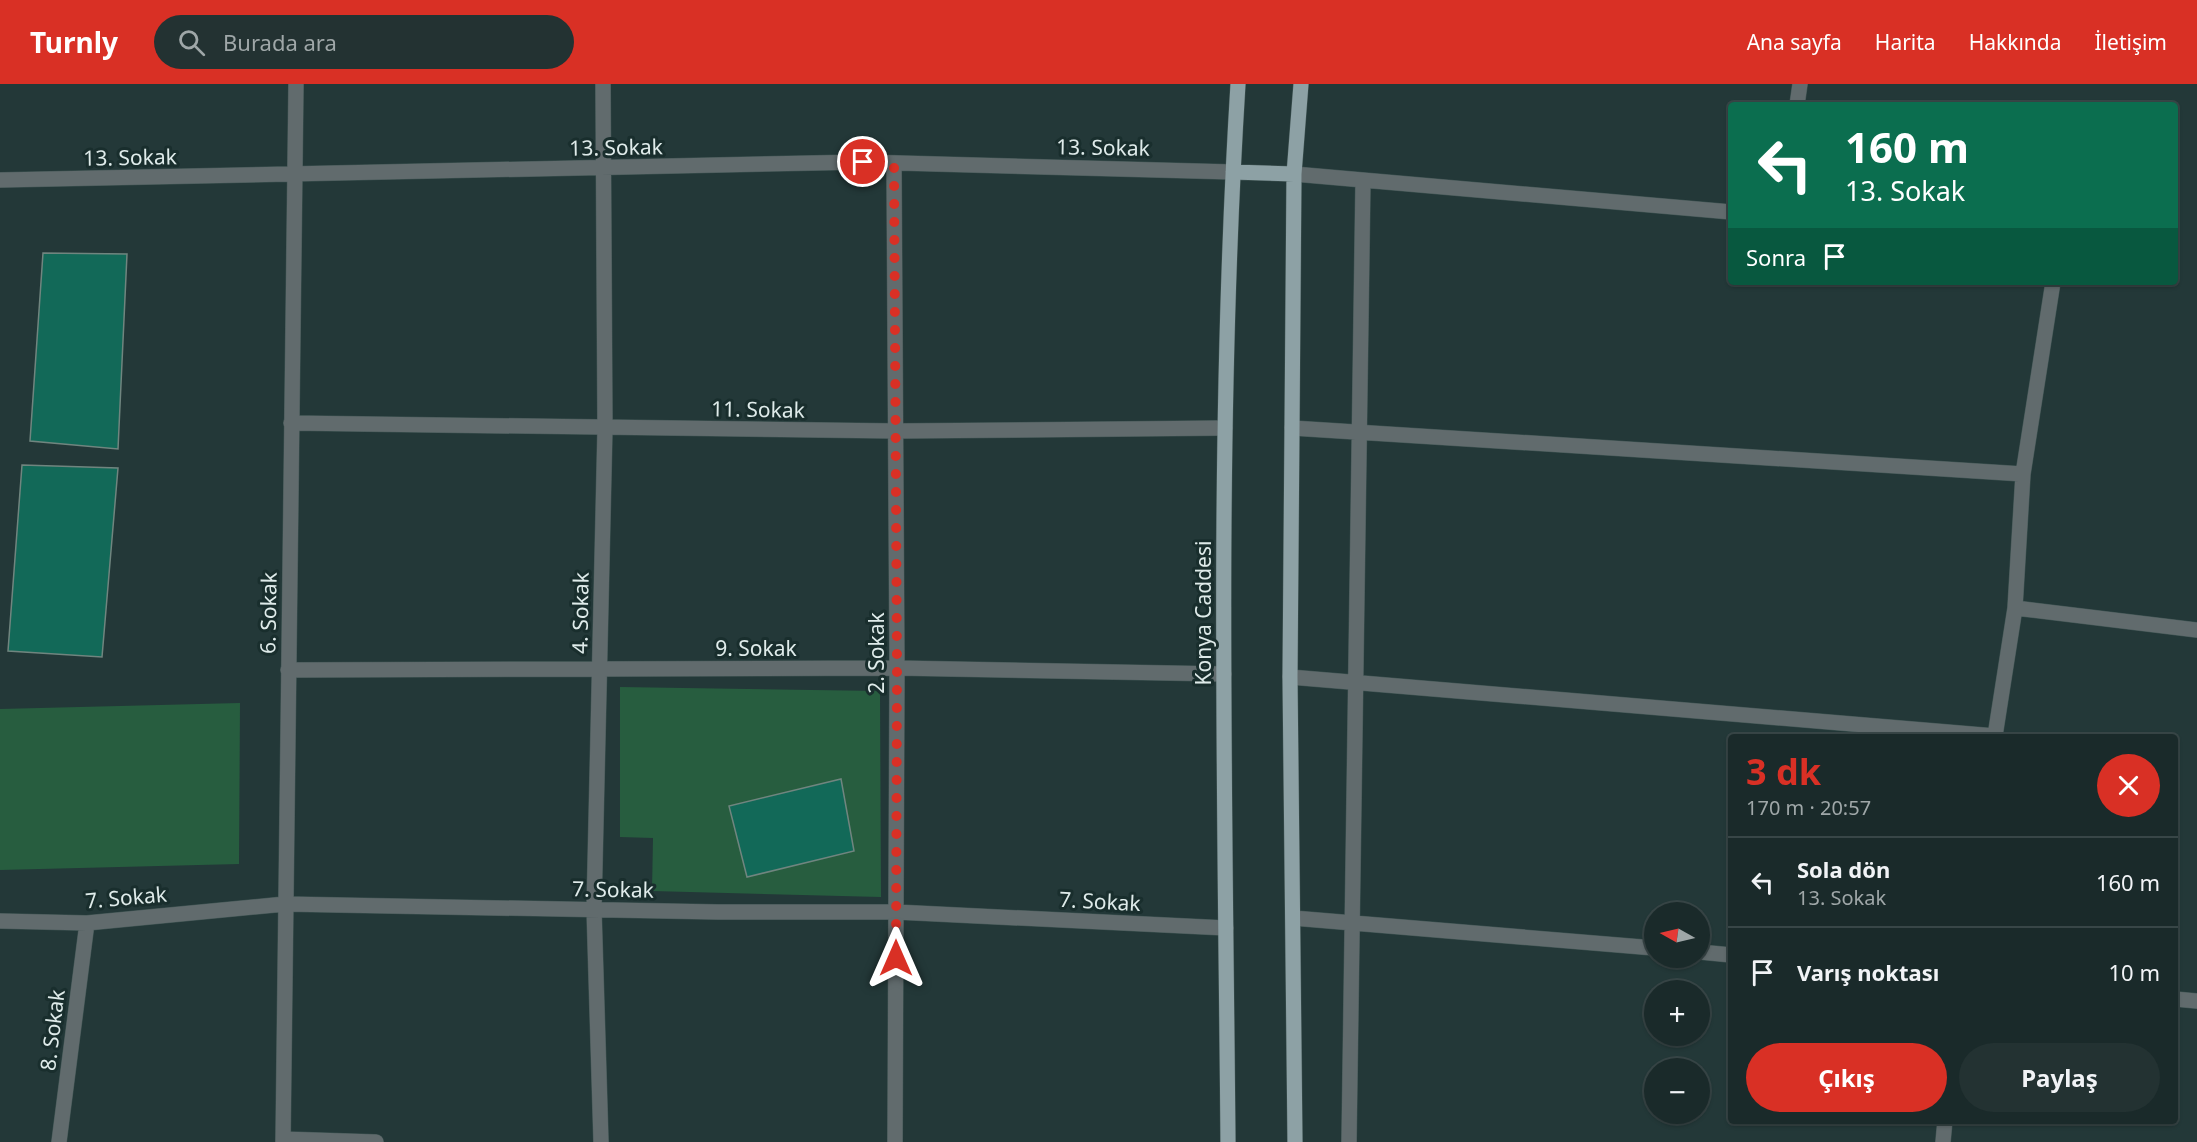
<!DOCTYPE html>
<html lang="tr">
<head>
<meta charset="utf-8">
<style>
  body { margin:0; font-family:"Noto Sans",sans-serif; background:#233232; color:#f1f3f6; height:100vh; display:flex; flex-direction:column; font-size:22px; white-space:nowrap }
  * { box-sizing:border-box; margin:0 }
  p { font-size:20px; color:#9fa7a8 }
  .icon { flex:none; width:33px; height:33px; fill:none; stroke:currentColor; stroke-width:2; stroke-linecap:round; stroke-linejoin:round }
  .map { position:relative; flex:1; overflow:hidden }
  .sheet { position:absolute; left:1728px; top:650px; width:450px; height:390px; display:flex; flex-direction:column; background:#1a2a2a; border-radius:6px; box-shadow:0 2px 4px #0004,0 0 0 2px #384647 }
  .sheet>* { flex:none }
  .guide { position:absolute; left:1728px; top:18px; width:450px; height:183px; border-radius:6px; box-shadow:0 2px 4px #0004,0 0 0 2px #384647; background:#0b6e4f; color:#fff; overflow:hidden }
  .needle { width:39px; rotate:278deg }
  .buttons { position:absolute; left:1644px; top:818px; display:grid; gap:12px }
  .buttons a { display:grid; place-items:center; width:66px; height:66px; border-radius:50%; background:#1a2a2a; box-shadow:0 2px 4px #0004,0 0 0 2px #384647; font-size:30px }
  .pin { position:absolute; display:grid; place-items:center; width:51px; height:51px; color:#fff; margin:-26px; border:3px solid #fff; border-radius:50%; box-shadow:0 2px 6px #0007 }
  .me { position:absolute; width:66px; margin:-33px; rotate:0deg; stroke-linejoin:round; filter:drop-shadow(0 0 4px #0008) }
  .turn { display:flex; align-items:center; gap:21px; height:126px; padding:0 18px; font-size:27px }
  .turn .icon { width:78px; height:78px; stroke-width:2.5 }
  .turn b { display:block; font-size:42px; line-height:51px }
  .then { display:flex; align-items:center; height:57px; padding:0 18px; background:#0003; gap:12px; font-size:22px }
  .round { display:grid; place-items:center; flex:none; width:63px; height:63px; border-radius:32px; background:#233232 }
  .head { display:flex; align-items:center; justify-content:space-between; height:102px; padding:0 18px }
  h1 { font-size:36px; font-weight:700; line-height:45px; color:#d93025 }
  .cta { display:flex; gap:12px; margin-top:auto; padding:12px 18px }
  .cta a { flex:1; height:69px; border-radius:36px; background:#d93025; color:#fff; font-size:24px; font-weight:700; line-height:69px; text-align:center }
  .cta a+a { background:#233232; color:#f1f3f6 }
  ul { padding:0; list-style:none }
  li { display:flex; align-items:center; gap:18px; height:90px; padding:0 18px; border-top:2px solid #384647 }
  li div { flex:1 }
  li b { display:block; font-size:22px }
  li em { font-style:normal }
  header { display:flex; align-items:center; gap:36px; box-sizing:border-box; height:84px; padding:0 30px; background:#d93025; color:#fff }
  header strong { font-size:28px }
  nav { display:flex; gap:33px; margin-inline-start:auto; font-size:21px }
  .search { width:420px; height:54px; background:#233232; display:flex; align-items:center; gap:15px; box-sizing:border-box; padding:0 21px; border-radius:33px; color:#9fa7a8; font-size:22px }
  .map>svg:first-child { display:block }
  .green { fill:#275d3f }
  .building { fill:#126958; stroke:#70857f; stroke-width:1.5 }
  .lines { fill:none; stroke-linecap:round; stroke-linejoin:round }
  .minor-casing { stroke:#415554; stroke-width:16 }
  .major-casing { stroke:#415554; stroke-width:16 }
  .minor { stroke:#616b6d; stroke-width:15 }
  .major { stroke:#8da1a5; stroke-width:15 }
  .route { stroke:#d93025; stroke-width:10; stroke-dasharray:0 18 }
  .labels { text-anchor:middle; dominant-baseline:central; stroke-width:6; stroke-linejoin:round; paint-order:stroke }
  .street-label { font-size:21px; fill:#dfebea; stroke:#192e2d }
</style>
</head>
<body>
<header>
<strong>Turnly</strong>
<div class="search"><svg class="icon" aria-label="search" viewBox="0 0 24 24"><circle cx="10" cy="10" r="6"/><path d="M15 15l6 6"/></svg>Burada ara</div>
<nav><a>Ana sayfa</a><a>Harita</a><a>Hakkında</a><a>İletişim</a></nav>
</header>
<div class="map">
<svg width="2197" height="1058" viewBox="0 0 2197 1058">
  <rect width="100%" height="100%" fill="#233838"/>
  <path class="green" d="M 620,603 L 880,607 L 881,813 L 652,807 L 653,754 L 620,753 Z
    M 240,619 L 239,780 L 0,786 L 0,625 Z"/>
  <path class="building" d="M 43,169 L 127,170 L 118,365 L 30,357 Z
    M 22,381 L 118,384 L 102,573 L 8,567 Z
    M 841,695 L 854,767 L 747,793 L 729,722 Z"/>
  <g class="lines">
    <defs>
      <path id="minor" d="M 1797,21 L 1800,0
        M 894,79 L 897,584 L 895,1058
        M 1294,90 L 1731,128
        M 0,96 L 863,78 L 1233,88
        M 291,339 L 896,347 L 1225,344
        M 1292,344 L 2023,390
        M 2015,524 L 2197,546
        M 288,586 L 897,584 L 1224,590
        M 1290,593 L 1995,652
        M 1995,652 L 2015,524 L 2023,390 L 2053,198
        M 1293,834 L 1654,864
        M 0,837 L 87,839 L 285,820 L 718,828 L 896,828 L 1226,844
        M 1700,868 L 1731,871
        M 2175,915 L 2197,917
        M 283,1055 L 376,1058
        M 59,1058 L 87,839
        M 283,1058 L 296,0
        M 601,1058 L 594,825 L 605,344 L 603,0
        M 1349,1058 L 1363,96
        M 1943,1058 L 1945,1036"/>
      <path id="major" d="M 1233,88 L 1294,90
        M 1228,1058 C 1225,705 1216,352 1238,0
        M 1295,1058 L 1290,593 L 1292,344 L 1294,90 L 1301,0"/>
    </defs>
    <use href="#minor" class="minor-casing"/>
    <use href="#major" class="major-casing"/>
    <use href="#minor" class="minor"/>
    <use href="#major" class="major"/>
  </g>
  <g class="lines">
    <path class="route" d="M 863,78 L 894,79 L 897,584 L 896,874"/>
  </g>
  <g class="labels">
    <g class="street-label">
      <text transform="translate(616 63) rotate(-1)">13. Sokak</text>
      <text transform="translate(1103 63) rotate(1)">13. Sokak</text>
      <text transform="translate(130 73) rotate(-1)">13. Sokak</text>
      <text transform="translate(758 325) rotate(1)">11. Sokak</text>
      <text transform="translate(268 529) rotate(-89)">6. Sokak</text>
      <text transform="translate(580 529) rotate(-89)">4. Sokak</text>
      <text transform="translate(1203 529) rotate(-90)">Konya Caddesi</text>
      <text x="756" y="564">9. Sokak</text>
      <text transform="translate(876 569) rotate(-90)">2. Sokak</text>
      <text transform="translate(613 805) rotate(1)">7. Sokak</text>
      <text transform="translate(126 813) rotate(-5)">7. Sokak</text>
      <text transform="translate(1100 817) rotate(3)">7. Sokak</text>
      <text transform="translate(52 946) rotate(-83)">8. Sokak</text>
    </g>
  </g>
</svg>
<div class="buttons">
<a><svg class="needle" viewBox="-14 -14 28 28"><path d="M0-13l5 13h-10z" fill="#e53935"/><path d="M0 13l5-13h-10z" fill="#9fa7a8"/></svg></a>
<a>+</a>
<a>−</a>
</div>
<div class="pin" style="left:863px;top:78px;background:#d93025"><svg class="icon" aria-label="arrive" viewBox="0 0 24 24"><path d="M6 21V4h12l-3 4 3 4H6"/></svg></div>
<svg class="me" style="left:896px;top:874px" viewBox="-20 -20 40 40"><path d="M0-17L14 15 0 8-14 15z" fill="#d93025" stroke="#fff" stroke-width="4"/></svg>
<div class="guide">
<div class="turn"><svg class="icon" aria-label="left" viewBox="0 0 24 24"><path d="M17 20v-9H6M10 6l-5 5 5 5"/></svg><div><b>160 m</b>13. Sokak</div></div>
<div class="then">Sonra<svg class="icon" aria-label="arrive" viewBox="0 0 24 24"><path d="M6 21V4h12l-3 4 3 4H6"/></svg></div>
</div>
<section class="sheet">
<div class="head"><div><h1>3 dk</h1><p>170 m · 20:57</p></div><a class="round" style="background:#d93025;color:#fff"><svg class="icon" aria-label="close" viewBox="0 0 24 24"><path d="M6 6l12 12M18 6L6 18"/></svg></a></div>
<ul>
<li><svg class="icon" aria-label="left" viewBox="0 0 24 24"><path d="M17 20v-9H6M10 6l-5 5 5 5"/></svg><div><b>Sola dön</b><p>13. Sokak</p></div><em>160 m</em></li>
<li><svg class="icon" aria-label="arrive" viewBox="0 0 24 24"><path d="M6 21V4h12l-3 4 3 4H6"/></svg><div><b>Varış noktası</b></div><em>10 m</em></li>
</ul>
<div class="cta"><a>Çıkış</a><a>Paylaş</a></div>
</section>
</div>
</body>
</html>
